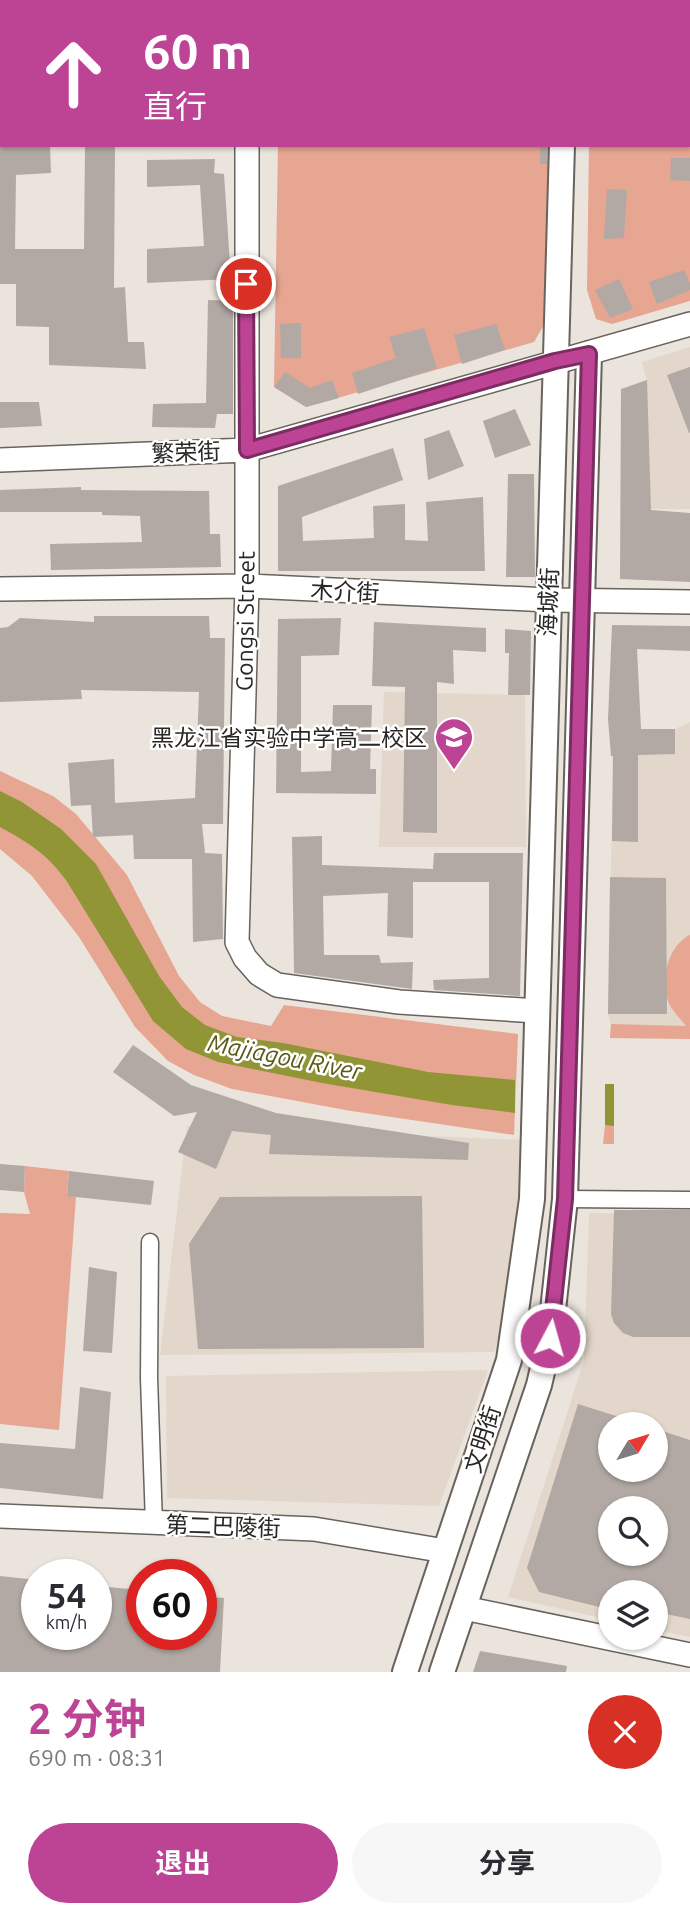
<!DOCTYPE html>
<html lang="zh">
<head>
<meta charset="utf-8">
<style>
  body { margin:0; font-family:Ubuntu,"Noto Sans SC",sans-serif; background:#f7f7f7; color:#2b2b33; height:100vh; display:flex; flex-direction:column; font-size:26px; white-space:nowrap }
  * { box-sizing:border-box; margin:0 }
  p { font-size:23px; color:#7c7c81 }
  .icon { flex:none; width:38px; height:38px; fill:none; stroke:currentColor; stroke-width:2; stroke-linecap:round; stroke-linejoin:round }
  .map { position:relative; height:1672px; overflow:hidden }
  .sheet { display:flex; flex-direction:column; background:#fff; flex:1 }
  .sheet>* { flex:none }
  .banner { position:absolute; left:0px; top:0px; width:691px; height:147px; box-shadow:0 2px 5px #0004; background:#bd4394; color:#fff; overflow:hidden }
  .needle { width:46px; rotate:52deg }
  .fabs { position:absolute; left:598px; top:1412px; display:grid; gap:14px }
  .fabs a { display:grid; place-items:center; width:70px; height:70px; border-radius:50%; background:#fff; box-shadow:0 2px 5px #0004; font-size:35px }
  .speed { position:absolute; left:21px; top:1559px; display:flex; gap:14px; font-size:35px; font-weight:700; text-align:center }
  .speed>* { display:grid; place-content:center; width:91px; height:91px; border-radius:50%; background:#fff; box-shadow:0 2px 5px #0004; line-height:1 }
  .speed small { font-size:18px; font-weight:400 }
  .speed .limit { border:10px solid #d22; background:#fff; color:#111 }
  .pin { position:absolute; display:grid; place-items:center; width:60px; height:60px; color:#fff; margin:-30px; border:4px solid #fff; border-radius:50%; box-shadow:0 2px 7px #0007 }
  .me { position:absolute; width:77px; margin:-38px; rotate:6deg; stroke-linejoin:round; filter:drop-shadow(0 0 5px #0008) }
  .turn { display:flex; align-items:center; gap:24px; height:147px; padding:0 28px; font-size:32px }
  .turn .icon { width:91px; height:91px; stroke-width:2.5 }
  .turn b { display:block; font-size:49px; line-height:60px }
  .round { display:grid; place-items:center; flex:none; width:74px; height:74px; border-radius:37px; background:#f7f7f7 }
  .headline { display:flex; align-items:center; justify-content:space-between; height:119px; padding:0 28px }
  h1 { font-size:42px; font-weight:700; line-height:52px; color:#bd4394 }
  .button { display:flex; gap:14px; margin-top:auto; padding:14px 28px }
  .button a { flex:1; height:80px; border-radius:42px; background:#bd4394; color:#fff; font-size:28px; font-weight:700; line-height:80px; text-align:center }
  .button a+a { background:#f7f7f7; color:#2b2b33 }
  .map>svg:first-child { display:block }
  .built { fill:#e2d7ca; fill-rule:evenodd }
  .green { fill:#e6a691 }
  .water { fill:#919536 }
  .building { fill:#b2a9a4; fill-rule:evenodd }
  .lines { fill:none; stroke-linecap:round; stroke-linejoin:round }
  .street-casing { stroke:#68635c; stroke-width:19 }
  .secondary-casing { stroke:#68635c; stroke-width:26 }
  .primary-casing { stroke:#68635c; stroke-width:28 }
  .street { stroke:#fff; stroke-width:16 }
  .secondary { stroke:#fff; stroke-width:23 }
  .primary { stroke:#fff; stroke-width:24 }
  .route-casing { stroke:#7b2c60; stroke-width:18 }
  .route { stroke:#bd4394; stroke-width:12 }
  .labels { text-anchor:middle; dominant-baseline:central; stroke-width:5; stroke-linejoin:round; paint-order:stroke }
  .street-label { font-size:23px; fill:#292724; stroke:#fff }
  .poi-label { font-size:23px; fill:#292724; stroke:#fff; text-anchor:end }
  .water-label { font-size:24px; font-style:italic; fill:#585a16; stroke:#fff }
</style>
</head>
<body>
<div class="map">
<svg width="690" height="1672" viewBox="0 0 690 1672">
  <rect width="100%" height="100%" fill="#eae4dc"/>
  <path class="built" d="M 690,347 L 690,509 L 647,509 L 647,380 L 642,362 Z
    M 384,692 L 525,695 L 526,847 L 379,847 Z
    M 690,722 L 690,1039 L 610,1038 L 611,1024 L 608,1014 L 613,765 L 610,729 L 675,729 Z
    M 187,1126 L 525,1140 L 514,1262 L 495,1352 L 160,1355 Z
    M 589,1213 L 690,1214 L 690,1637 L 656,1630 L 656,1592 L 611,1592 L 611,1620 L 508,1597 L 584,1361 ZM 611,1424 L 656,1424 L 656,1470 L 611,1470 ZM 611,1508 L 656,1508 L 656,1554 L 611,1554 Z
    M 488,1370 L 439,1506 L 167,1498 L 166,1376 Z"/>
  <path class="green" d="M 280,0 L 560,0 L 280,2 Z
    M 591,0 L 690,0 L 690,301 L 612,324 L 596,319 L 587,290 L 589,145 L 690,145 L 690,2 Z
    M 278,145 L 556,145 L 551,313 L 534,342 L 306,407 L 274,387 Z
    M 0,771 L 53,796 L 76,814 L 127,875 L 179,976 L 200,1002 L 222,1016 L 271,1026 L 284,1005 L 518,1034 L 514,1135 L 351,1111 L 232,1089 L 194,1075 L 168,1061 L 135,1027 L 79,937 L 32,876 L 0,849 Z
    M 690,935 L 690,1039 L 610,1038 L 611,1024 L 686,1026 C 679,1017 670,1009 667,998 C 661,976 669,945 690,935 Z
    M 605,1084 L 614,1084 L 614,1144 L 603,1144 L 605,1125 Z
    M 25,1166 L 69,1171 L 67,1195 L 76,1197 L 59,1430 L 0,1424 L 0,1213 L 30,1214 L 24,1192 Z"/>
  <path class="water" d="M 0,791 L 22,802 L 61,829 L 96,864 L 159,976 L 182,1007 L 205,1025 L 237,1037 L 283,1043 L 428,1072 L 515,1080 L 515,1113 L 452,1105 L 322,1083 L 218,1062 L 186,1049 L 153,1021 L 66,880 C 46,853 29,843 0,827 Z
    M 605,1084 L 614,1084 L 614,1126 L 605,1125 Z"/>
  <path class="building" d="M 0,145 L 50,145 L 51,173 L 16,175 L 15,249 L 84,249 L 85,145 L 115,145 L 114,288 L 125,287 L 128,342 L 144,342 L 146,369 L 49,365 L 49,327 L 16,326 L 16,284 L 0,284 Z
    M 540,145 L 547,145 L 547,164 L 540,164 Z
    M 671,158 L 690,158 L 690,181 L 670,180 Z
    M 215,159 L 214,173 L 224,174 L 231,279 L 147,283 L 147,249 L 204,246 L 200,185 L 147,187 L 147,160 Z
    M 607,189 L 627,190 L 624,238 L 604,239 Z
    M 684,270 L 690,283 L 690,290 L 657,304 L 649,282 Z
    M 619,279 L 633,309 L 610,318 L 595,290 Z
    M 208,300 L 233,301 L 233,414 L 217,414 L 215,428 L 152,427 L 153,404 L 206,403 Z
    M 301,323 L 301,358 L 281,358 L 280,324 Z
    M 496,324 L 505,350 L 462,364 L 454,335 Z
    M 424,328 L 437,368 L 358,394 L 352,373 L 396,358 L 389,337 Z
    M 690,367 L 690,432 L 689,433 L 667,375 Z
    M 285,372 L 310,388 L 332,380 L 339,398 L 306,407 L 274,387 Z
    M 647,380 L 651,510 L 690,513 L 690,582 L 620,579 L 621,389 Z
    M 0,402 L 39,402 L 42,426 L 0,428 Z
    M 515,409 L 531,445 L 495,458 L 483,421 Z
    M 449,430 L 464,466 L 428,480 L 424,439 Z
    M 393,448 L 403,480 L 302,517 L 303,541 L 374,538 L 373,506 L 405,504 L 405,540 L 428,541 L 426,502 L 483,497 L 485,571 L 278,571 L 278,486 Z
    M 508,474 L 534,474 L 535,577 L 506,577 Z
    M 81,487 L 81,490 L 209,491 L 210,534 L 220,534 L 221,567 L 51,570 L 50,544 L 142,542 L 140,516 L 102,515 L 102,512 L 0,512 L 0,490 Z
    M 94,616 L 209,616 L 210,638 L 225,638 L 223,824 L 202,824 L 205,853 L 222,854 L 223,939 L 193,942 L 192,859 L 134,859 L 133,835 L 93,837 L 91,805 L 71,806 L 68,763 L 114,759 L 115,803 L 195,798 L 199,692 L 81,690 L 82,699 L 0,702 L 0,628 L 8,627 L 20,618 L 94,622 Z
    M 341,618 L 339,655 L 301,656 L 301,772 L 331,771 L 333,705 L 372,705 L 370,769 L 376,769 L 376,794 L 276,793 L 278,619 Z
    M 374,622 L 486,628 L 486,652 L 453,650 L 454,684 L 437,682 L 437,833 L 403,832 L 405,687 L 372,686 Z
    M 612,625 L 690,626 L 690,651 L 637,649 L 641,729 L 675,729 L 675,754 L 638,755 L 638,842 L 612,841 L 613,756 L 611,756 L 608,719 Z
    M 505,629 L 531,631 L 530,695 L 508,695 L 509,653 L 505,653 Z
    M 322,836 L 322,865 L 433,869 L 434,853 L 523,853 L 520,996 L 434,990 L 433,980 L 489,978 L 489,882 L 413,882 L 413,938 L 387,936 L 388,893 L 323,896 L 324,955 L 379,955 L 381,963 L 413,962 L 412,989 L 294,973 L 292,837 Z
    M 610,877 L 666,878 L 667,1014 L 608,1014 Z
    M 133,1045 L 191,1085 L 276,1113 L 469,1143 L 468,1160 L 269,1154 L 271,1135 L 232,1131 L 216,1169 L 178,1152 L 197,1112 L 174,1116 L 113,1072 Z
    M 0,1164 L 25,1166 L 24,1192 L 0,1190 Z
    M 69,1171 L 154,1181 L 151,1205 L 67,1196 Z
    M 422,1196 L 424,1348 L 198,1349 L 189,1244 L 220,1197 Z
    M 614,1210 L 690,1210 L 690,1337 L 633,1337 L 623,1333 L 614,1323 L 611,1314 Z
    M 89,1267 L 117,1272 L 112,1353 L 83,1351 Z
    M 80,1387 L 111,1392 L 103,1499 L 0,1488 L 0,1443 L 75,1449 Z
    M 578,1404 L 635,1422 L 635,1424 L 611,1424 L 611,1470 L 656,1470 L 656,1429 L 690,1440 L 690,1619 L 656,1612 L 656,1592 L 611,1592 L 611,1610 L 539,1592 L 527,1568 ZM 611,1508 L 656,1508 L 656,1554 L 611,1554 Z
    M 0,1576 L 37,1580 L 37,1634 L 96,1634 L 96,1586 L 142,1590 L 142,1634 L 201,1634 L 201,1596 L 224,1598 L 220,1672 L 0,1672 Z
    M 480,1651 L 567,1666 L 566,1672 L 473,1672 Z"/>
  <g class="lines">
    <defs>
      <path id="street" d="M 565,1199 L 690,1200
        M 150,1242 L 149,1378 L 154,1524"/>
      <path id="secondary" d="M 250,2 L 250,0
        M 247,145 L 247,586 L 237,942 L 245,958 L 259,974 L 277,985 L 399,1002 L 537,1011
        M 0,460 L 247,450 L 690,324
        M 0,589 L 247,586 L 549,600 L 690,602
        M 0,1516 L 314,1529 L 445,1551
        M 464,1608 L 690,1655"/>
      <path id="primary" d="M 570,2 L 570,0
        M 405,1672 L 509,1360 L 532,1199 L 562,145
        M 442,1672 L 539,1385 L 550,1338 L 565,1199 L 589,354"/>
    </defs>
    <use href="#street" class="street-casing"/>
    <use href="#secondary" class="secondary-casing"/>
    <use href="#primary" class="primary-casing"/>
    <use href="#street" class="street"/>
    <use href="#secondary" class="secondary"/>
    <use href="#primary" class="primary"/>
  </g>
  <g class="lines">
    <defs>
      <path id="route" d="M 246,284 L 247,450 L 555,361 L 589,354 L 565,1199 L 550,1338"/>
    </defs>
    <use href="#route" class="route-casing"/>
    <use href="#route" class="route"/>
  </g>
  <defs>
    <symbol id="school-pin" viewBox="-11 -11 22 30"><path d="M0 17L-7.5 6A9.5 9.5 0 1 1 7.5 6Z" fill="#bd4394" stroke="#fff"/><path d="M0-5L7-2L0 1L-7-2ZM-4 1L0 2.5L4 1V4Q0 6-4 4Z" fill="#fff"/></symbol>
  </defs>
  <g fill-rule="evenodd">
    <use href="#school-pin" x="432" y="715" width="44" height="60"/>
  </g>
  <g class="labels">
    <g class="street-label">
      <text transform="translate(186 452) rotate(-2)">繁荣街</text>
      <text transform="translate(345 591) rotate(3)">木介街</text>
      <text transform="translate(548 602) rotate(-88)">海城街</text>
      <text transform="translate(245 621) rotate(-89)">Gongsi Street</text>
      <text transform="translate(482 1439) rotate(-72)">文明街</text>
      <text transform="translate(223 1526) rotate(2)">第二巴陵街</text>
    </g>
    <g class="poi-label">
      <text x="427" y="737">黑龙江省实验中学高二校区</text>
    </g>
    <g class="water-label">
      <text transform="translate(285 1057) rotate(11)">Majiagou River</text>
    </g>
  </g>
</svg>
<div class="fabs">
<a><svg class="needle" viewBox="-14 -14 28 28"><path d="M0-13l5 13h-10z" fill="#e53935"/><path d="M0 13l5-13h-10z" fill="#7c7c81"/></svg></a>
<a><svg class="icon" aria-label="search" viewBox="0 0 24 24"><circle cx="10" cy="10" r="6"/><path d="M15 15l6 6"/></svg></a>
<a><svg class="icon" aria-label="layers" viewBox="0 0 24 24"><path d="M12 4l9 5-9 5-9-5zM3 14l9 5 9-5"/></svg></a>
</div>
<div class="speed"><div>54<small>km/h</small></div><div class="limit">60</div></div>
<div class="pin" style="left:246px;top:284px;background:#d93025"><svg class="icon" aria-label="arrive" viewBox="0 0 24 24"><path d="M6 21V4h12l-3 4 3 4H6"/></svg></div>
<svg class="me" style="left:550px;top:1338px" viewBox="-20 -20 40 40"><circle r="17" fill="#bd4394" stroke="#fff" stroke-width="3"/><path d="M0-11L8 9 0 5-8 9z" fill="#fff"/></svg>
<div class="banner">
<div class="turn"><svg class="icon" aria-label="ahead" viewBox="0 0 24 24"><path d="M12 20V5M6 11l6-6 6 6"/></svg><div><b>60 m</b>直行</div></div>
</div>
</div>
<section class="sheet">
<div class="headline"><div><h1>2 分钟</h1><p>690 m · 08:31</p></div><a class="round" style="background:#d93025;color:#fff"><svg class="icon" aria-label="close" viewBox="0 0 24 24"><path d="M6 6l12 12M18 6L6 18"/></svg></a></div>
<div class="button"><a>退出</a><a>分享</a></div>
</section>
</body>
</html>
